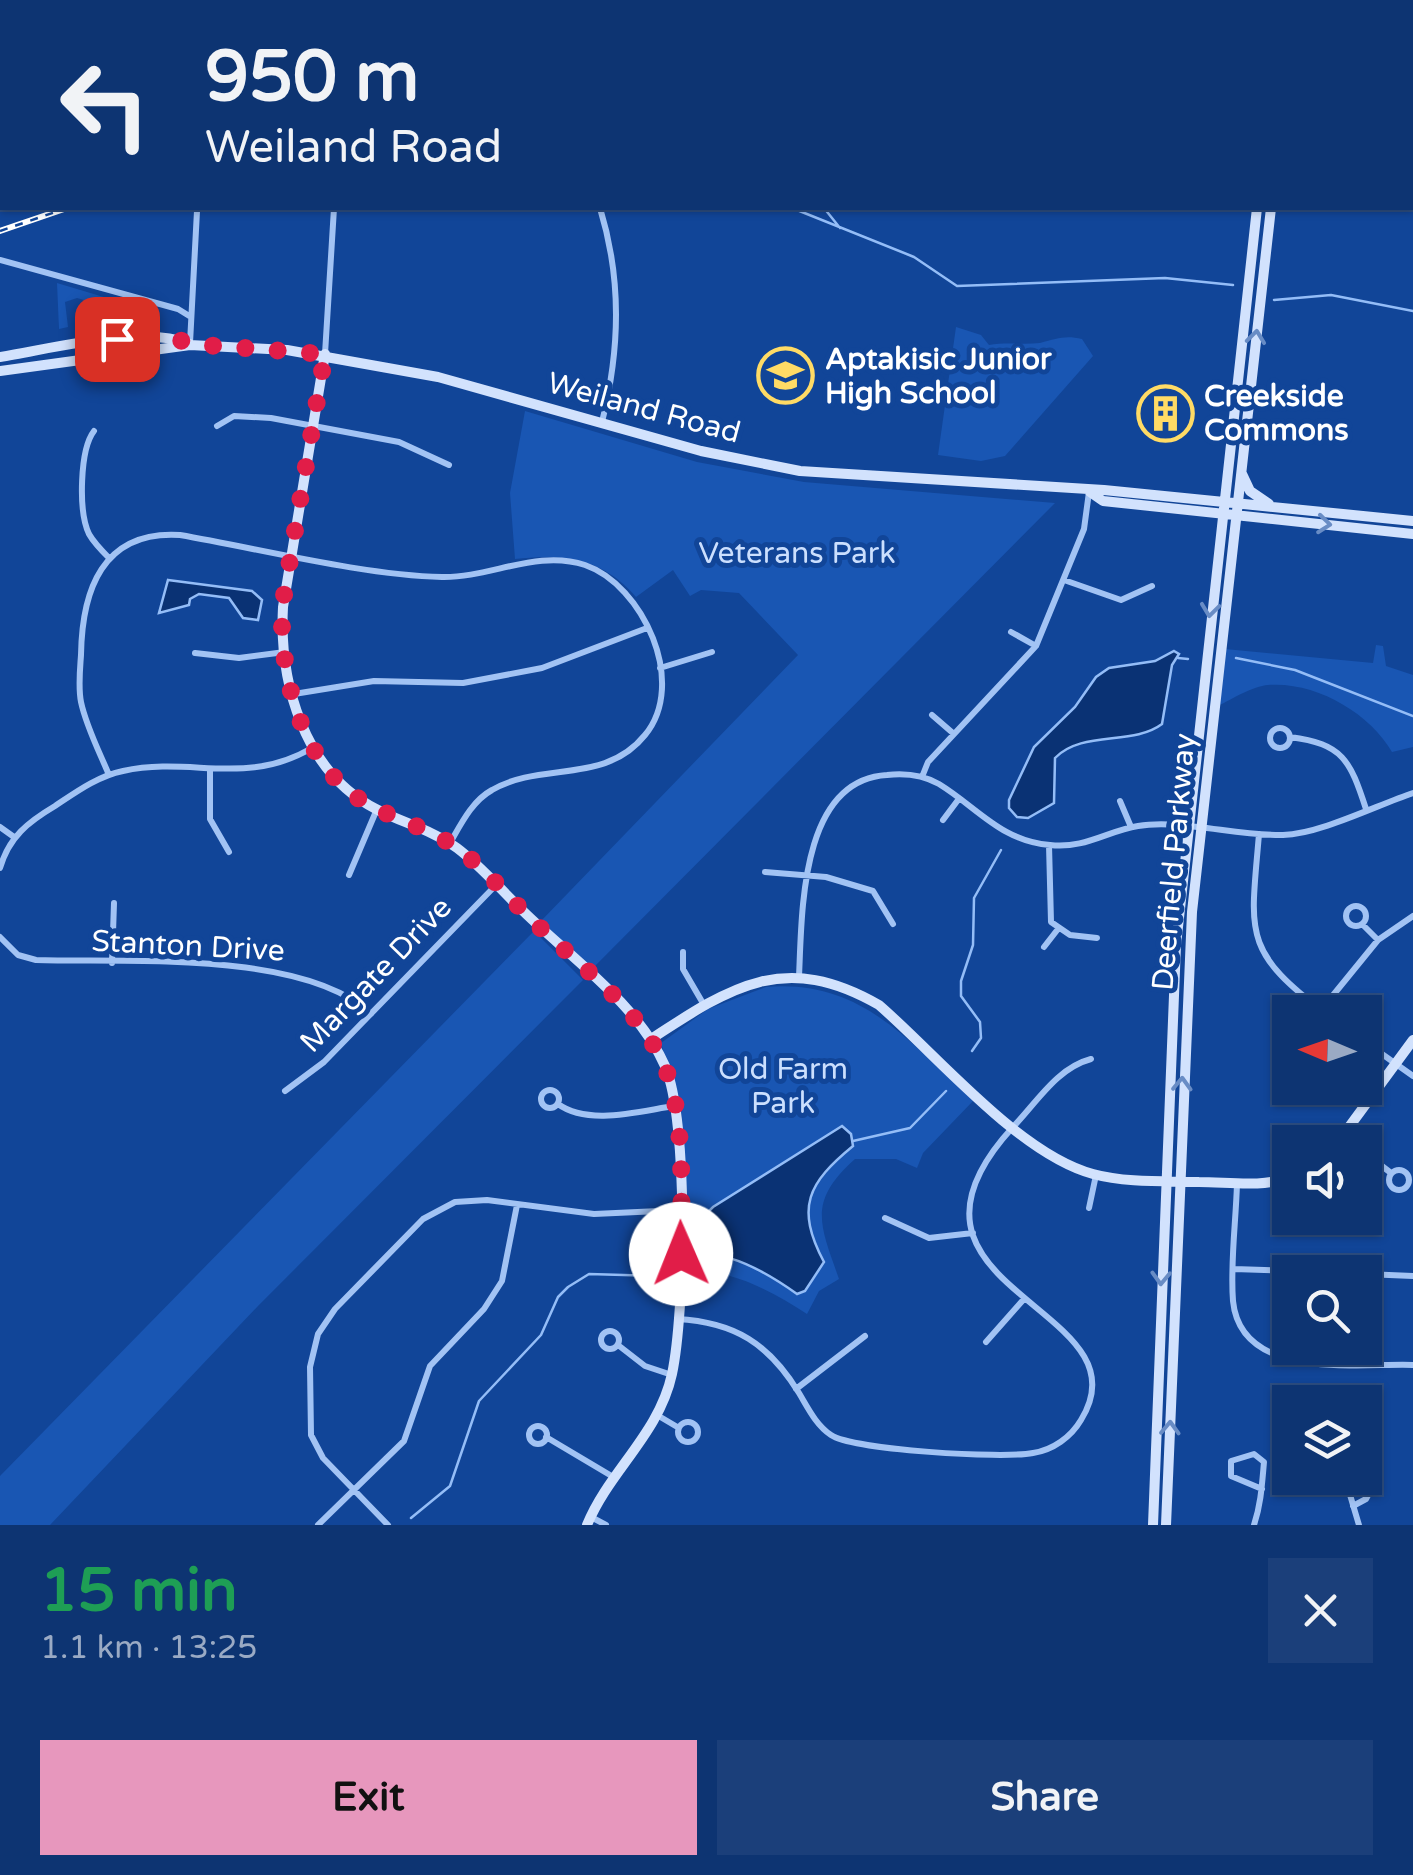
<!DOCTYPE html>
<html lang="en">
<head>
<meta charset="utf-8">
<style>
  body { margin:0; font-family:"Varela Round",sans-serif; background:#1b3f7a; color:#f1f3f6; height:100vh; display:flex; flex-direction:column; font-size:38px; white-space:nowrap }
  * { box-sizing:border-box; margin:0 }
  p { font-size:32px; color:#9aaac4 }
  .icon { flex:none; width:55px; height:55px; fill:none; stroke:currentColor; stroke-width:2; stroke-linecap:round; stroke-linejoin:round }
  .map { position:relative; height:1525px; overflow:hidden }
  .sheet { display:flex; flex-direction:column; background:#0d3472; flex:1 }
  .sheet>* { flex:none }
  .hud { position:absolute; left:0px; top:0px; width:1415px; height:210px; box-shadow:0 2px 8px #0004,0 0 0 2px #2d4f84; background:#0d3472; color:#f1f3f6; overflow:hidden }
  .needle { width:65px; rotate:272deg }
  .controls { position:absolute; left:1272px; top:995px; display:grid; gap:20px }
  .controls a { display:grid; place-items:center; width:110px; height:110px; border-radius:0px; background:#0d3472; box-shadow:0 2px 8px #0004,0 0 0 2px #2d4f84; font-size:50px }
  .pin { position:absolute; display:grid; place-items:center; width:85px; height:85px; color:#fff; margin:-42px; border-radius:20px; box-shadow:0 5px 15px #0006 }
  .me { position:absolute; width:110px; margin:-55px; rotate:359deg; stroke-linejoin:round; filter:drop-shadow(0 0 8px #0008) }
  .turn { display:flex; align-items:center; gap:35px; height:210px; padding:0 40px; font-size:45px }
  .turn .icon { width:130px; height:130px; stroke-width:2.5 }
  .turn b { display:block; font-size:70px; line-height:85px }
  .round { display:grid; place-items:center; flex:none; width:105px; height:105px; border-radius:0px; background:#1b3f7a }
  .overview { display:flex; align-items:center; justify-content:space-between; height:170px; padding:0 40px }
  h1 { font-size:60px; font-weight:700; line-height:75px; color:#1e9e55 }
  .primary-button { display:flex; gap:20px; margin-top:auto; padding:20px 40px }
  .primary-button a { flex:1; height:115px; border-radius:0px; background:#e797bd; color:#111; font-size:40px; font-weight:700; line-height:115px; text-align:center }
  .primary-button a+a { background:#1b3f7a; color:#f1f3f6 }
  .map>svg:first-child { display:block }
  .green { fill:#1956b3 }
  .water { fill:#0a3274; stroke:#94bdf7; stroke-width:2.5 }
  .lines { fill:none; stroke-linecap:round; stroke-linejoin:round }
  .stream { stroke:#94bdf7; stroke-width:2.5 }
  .street { stroke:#a2c3f4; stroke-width:6 }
  .secondary { stroke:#d2e2fd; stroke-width:10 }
  .rail-casing { stroke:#fff; stroke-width:6 }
  .rail { stroke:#114598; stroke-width:2.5; stroke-dasharray:8; stroke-linecap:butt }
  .oneway { stroke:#688cc5 }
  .route { stroke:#e11d48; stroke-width:18; stroke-dasharray:0 32.4 }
  .labels { text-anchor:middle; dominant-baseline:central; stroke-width:10; stroke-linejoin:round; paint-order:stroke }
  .poi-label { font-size:30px; font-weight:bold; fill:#fff; stroke:#114598; text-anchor:start }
  .street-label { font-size:30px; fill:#fff; stroke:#114598 }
  .park-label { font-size:30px; fill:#cbdffe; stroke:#114598 }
</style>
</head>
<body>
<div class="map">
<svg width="1413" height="1525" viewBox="0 0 1413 1525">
  <rect width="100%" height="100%" fill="#114598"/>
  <path class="green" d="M 57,283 L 147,310 L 152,317 L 148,326 L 135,328 L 125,312 L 77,298 L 65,302 L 68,327 L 59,329 Z
    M 956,327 L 981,335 L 989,345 C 1006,342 1024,345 1040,343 C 1057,339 1064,335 1082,339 L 1093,356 L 1005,456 L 981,461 L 938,455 Z
    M 525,411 L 697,462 L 804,482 L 1055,503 L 591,970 L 541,921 L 798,655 L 739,593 L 701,590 L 690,596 L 673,570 L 636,597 C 603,558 564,554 515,559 L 510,493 Z
    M 1376,645 L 1383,646 L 1386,666 L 1413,675 L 1413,747 L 1392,752 C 1370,713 1315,681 1268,685 C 1253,686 1232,699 1218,706 L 1225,649 L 1373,663 Z
    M 534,931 L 583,980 L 258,1306 L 50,1525 L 0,1525 L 0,1476 Z
    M 766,987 C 861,979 909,1041 973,1101 L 923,1153 L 917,1168 L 896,1159 L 855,1159 C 807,1202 820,1224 839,1279 L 819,1291 L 807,1314 C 770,1290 731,1269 686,1271 L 682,1116 L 661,1043 L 708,1009 Z"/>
  <path class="water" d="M 168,580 L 252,591 L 262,600 L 258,620 L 243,618 L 229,598 L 199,594 L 190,599 L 189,605 L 159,613 Z
    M 1174,651 L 1179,654 L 1172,665 L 1162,724 C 1133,746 1082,730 1055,758 L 1054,803 L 1028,818 L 1017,817 L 1009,808 L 1009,800 L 1034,747 L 1075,707 L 1096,677 L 1109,668 L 1155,661 Z
    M 842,1126 L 851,1134 L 853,1146 C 808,1183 795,1207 824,1262 L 805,1291 L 797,1294 C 769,1274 733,1253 702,1254 L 706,1214 L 713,1207 Z"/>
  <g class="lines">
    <path class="stream" d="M 792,208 L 914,257 L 957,286 L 1165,278 L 1233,285
      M 824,208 L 840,228
      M 1274,300 L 1331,295 L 1413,311
      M 1178,658 L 1188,659
      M 1236,658 L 1295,670 L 1413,716
      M 972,1051 L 981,1038 L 980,1022 L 961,996 L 961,981 L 973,945 L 974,898 L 1001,850
      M 853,1141 L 910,1128 L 946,1091
      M 411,1518 L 450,1486 L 479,1401 L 541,1335 L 558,1297 L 568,1287 L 589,1274 L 658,1276"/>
    <path class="street" d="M 0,175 L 2,174
      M 600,208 C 622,280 620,349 602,422
      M 0,260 L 178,309 L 191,317
      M 190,343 L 197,211
      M 325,354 L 334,208
      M 217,426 L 234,416 L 271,418 L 399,442 L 449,465
      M 94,431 C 80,449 78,511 89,534 C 94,543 102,551 110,559
      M 1064,580 L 1121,600 L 1152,586
      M 1011,632 L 1036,646
      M 195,653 L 239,658 L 285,652
      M 660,668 L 712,652
      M 294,694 L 374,681 L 463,683 L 542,668 L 647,628
      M 932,715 L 954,734
      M1270 738a10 10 0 1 1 20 0a10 10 0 1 1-20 0Z
      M 1290,737 C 1343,744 1350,760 1366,809
      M 210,770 L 210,819 L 229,852
      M 109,775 C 99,751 86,726 81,702 C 78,687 80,670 81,655 C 82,591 102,530 180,535 C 261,549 362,575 442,577 C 490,578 537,549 585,565 C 643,585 688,683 645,735 C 605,785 542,761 492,790 C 472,801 461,824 450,843
      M 922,777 L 928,762 L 1036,646 L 1084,529 L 1089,492
      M 1120,801 L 1131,827
      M 943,820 L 958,800
      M 0,827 L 14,837
      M 1259,834 C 1251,931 1241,950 1324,1012
      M 1049,845 L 1051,922 L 1070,935 L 1097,938
      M 0,868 C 9,837 28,822 55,806 C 76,792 98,776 123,771 C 192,756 245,787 312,748
      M 765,872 L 826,877 L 873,891 L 893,924
      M 349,875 L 377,809
      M1346 916a10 10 0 1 1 20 0a10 10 0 1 1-20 0Z
      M 1362,924 L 1378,940
      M 0,937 L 18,955 L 36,960 C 128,963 304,950 371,1014
      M 1044,947 L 1058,929
      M 683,952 L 683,969 L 704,1005
      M 112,963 L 114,903
      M 799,977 C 802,912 800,780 887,775 C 905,773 923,775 939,784 C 978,808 1001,841 1050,845 C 1085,849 1107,831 1138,826 C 1180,819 1238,836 1283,835 C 1320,834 1377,805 1413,793
      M 1321,1010 L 1378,940 L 1413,916
      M 1365,1042 L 1413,1076
      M541 1099a9 9 0 1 1 18 0a9 9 0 1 1-18 0Z
      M 285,1091 L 324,1062 L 496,885
      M 558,1104 C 588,1126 640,1111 674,1106
      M 1365,1153 L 1391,1173
      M1389 1180a10 10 0 1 1 20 0a10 10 0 1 1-20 0Z
      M 1237,1183 C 1236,1222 1230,1263 1233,1301 C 1241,1381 1357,1363 1413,1365
      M 1089,1208 L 1096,1175
      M 885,1218 L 929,1238 L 973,1233
      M 1234,1269 L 1325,1272
      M 1365,1274 L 1413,1276
      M 677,1319 C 735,1322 769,1344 799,1393 C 808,1408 816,1425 831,1435 C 853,1450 1003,1459 1033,1453 C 1053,1450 1071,1437 1081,1420 C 1152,1306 863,1290 1013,1127 C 1037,1102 1057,1068 1091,1059
      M601 1340a9 9 0 1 1 18 0a9 9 0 1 1-18 0Z
      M 986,1342 L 1024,1299
      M 618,1345 L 645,1366 L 672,1375
      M 796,1389 L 865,1336
      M 657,1415 L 679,1428
      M678 1432a10 10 0 1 1 20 0a10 10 0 1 1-20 0Z
      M529 1435a9 9 0 1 1 18 0a9 9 0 1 1-18 0Z
      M 546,1437 L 615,1478
      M 1345,1478 L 1359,1525
      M 1353,1506 L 1366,1499 L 1373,1486 L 1365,1469
      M 591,1517 L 606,1525
      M 318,1525 L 404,1441 L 430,1366 L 484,1309 L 502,1281 L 517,1205
      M 388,1525 L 323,1458 L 311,1435 L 310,1367 L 318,1334 L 335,1309 L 423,1219 L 455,1202 L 487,1200 L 594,1214 L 681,1210
      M 1254,1525 C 1261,1504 1262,1484 1264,1462 L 1254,1454 L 1231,1461 L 1231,1476 L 1262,1489"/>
    <path class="secondary" d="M 1281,2 L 1281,0
      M 1295,2 L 1295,0
      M 325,354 L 283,607 C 279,683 304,772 376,809 C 403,823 432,830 457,848 C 481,866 501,890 523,911 C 570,957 638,1004 665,1066 C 689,1122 685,1313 672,1374 C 659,1434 609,1471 587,1525
      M 0,357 C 51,349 142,324 190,344
      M 0,371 L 190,345 L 287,350 L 438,377 L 701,451 L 800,471 L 1104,490 L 1413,521
      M 1242,474 L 1250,491 L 1269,504
      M 1090,492 L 1103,501 L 1413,534
      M 651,1039 C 732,986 785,951 879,1005 C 938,1056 1019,1154 1093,1174 C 1126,1183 1165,1181 1199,1182 C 1229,1182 1262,1188 1290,1177
      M 1338,1142 L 1413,1040
      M 1153,1525 L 1176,945 L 1257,208
      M 1166,1525 L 1192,912 L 1271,208"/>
    <defs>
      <path id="rail" d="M 726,2 L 734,0
        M 0,231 L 67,208"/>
    </defs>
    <use href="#rail" class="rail-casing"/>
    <use href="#rail" class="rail"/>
  </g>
  <defs><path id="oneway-chevron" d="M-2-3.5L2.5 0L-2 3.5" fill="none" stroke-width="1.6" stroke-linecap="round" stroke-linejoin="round" transform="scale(2.5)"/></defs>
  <g class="oneway">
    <use href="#oneway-chevron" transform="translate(1256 337) rotate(-83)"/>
    <use href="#oneway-chevron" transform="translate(1324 524) rotate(6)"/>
    <use href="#oneway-chevron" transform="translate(1210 610) rotate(97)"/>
    <use href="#oneway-chevron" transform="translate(1182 1084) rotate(-88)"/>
    <use href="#oneway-chevron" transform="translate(1161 1278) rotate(92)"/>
    <use href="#oneway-chevron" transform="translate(1170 1428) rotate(-88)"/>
  </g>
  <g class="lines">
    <path class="route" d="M 117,339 L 174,338 L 190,344 L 325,354 L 282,607 C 280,677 301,764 364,802 C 393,819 426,827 454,846 C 482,865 506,895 531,919 C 576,963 638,1006 664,1065 C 686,1114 681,1200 681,1254"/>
  </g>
  <defs>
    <symbol id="school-ring" viewBox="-11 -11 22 22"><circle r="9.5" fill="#114598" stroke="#ffdb65" stroke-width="1.5"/><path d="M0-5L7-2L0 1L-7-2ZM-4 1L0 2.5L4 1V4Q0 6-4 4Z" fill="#ffdb65"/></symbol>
    <symbol id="building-ring" viewBox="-11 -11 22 22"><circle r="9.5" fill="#114598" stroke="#ffdb65" stroke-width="1.5"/><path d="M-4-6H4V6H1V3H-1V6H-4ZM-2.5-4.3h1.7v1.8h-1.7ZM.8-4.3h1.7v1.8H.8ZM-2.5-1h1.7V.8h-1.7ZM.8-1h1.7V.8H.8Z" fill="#ffdb65"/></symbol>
  </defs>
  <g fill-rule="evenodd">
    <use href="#school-ring" x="754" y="344" width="63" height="63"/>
    <use href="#building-ring" x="1134" y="382" width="63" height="63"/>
  </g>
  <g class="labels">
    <g class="poi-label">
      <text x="825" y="359">Aptakisic Junior<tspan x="825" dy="34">High School</tspan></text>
      <text x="1204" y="396">Creekside<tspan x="1204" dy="34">Commons</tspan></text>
    </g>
    <g class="street-label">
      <text transform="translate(644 408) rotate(15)">Weiland Road</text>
      <text transform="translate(1174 862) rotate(-85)">Deerfield Parkway</text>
      <text transform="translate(188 946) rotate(3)">Stanton Drive</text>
      <text transform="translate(376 975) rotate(-46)">Margate Drive</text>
    </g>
    <g class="park-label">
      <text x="797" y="553">Veterans Park</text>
      <text x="783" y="1069">Old Farm<tspan x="783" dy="34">Park</tspan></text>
    </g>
  </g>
</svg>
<div class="controls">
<a><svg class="needle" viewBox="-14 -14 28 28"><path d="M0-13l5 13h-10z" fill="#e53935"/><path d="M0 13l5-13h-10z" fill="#9aaac4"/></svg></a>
<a><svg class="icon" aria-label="sound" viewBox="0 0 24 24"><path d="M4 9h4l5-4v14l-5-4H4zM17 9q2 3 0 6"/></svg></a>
<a><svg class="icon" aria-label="search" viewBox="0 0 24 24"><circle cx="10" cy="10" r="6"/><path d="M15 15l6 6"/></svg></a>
<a><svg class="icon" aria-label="layers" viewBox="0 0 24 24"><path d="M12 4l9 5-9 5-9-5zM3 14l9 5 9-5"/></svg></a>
</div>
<div class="pin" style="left:117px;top:339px;background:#d93025"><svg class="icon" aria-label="arrive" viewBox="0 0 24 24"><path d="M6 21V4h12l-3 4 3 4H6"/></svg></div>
<svg class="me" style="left:681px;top:1254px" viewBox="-20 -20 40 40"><circle r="19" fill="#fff"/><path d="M0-13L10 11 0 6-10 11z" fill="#e11d48"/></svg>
<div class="hud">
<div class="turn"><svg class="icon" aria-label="left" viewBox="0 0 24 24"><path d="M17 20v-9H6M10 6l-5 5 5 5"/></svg><div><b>950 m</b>Weiland Road</div></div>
</div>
</div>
<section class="sheet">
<div class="overview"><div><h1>15 min</h1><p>1.1 km · 13:25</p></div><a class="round"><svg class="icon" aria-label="close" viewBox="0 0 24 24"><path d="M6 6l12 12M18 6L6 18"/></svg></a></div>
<div class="primary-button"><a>Exit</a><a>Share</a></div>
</section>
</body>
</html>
